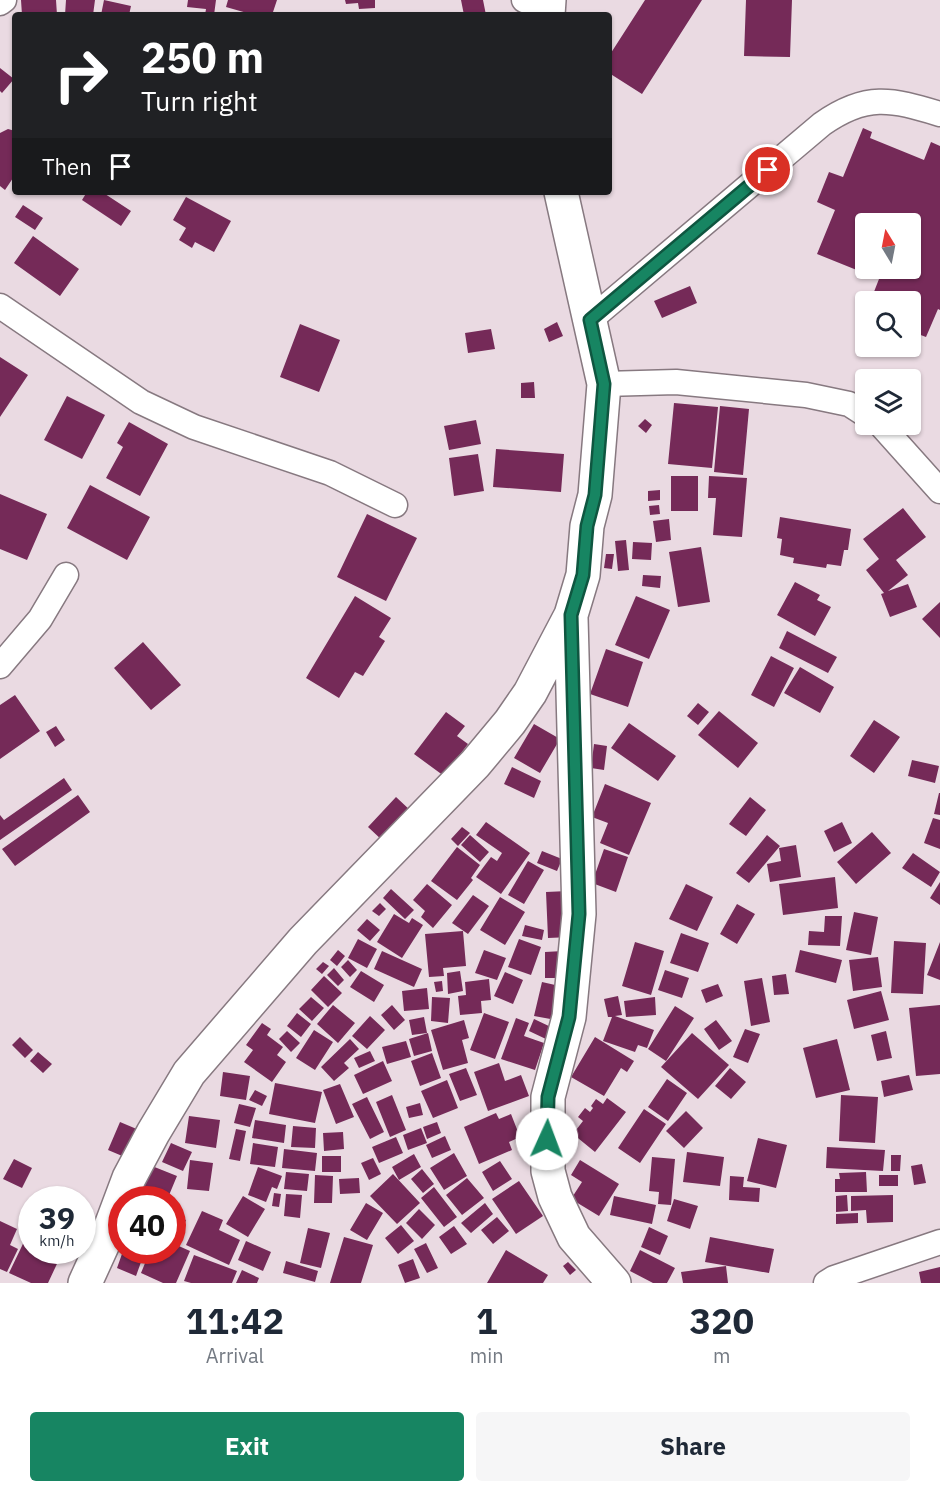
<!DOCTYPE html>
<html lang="en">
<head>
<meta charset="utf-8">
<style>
  body { margin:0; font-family:"IBM Plex Sans",sans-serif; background:#f6f6f7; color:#1f2937; height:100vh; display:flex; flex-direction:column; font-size:22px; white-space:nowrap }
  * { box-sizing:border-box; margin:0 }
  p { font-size:20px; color:#747a83 }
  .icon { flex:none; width:33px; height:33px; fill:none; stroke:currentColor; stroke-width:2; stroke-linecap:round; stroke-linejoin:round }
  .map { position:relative; height:1283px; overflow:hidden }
  .side { display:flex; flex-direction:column; background:#fff; flex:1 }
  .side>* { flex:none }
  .top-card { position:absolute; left:12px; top:12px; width:600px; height:183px; border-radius:6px; box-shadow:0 2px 4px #0004; background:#202124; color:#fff; overflow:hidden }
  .needle { width:39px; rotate:350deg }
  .tools { position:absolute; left:855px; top:213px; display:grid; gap:12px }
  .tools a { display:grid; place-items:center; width:66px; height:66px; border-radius:6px; background:#fff; box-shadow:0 2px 4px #0004; font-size:30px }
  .speed { position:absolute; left:18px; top:1186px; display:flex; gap:12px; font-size:30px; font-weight:700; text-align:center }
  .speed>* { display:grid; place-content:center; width:78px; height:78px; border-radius:50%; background:#fff; box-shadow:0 2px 4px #0004; line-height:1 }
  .speed small { font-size:15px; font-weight:400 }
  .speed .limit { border:9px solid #d22; background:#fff; color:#111 }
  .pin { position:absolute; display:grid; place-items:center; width:51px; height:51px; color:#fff; margin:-26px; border:3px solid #fff; border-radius:50%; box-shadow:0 2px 6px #0007 }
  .me { position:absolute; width:66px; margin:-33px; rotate:2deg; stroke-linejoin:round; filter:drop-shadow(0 0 4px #0008) }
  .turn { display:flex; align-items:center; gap:21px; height:126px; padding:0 30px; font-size:27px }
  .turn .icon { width:78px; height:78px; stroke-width:2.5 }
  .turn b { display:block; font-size:42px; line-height:51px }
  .then { display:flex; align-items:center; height:57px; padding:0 30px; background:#0003; gap:12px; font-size:22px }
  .eta { display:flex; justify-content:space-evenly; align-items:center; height:102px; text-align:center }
  .eta b { font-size:36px; font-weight:700; line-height:42px }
  .primary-button { display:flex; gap:12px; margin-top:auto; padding:12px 30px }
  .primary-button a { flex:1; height:69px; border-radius:6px; background:#178562; color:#fff; font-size:24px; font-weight:700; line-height:69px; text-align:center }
  .primary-button a+a { background:#f6f6f7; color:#1f2937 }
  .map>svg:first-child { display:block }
  .building { fill:#752a58; fill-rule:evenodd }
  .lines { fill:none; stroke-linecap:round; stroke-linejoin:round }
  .street-casing { stroke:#877980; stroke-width:27 }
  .secondary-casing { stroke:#877980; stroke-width:36 }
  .street { stroke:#fff; stroke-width:24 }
  .secondary { stroke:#fff; stroke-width:33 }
  .route-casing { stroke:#0f5640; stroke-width:15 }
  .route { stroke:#178562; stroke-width:10 }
</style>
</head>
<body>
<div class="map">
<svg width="940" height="1283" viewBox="0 0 940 1283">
  <rect width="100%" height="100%" fill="#eadae2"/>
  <path class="building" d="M 21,0 L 56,0 L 57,15 L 22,15 Z
    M 66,0 L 95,0 L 93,15 L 65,15 Z
    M 104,0 L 131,6 L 129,15 L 101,15 Z
    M 188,0 L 216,0 L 214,15 L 205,15 L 206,9 L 187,7 Z
    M 228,0 L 277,0 L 272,15 L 254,15 L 226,7 Z
    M 345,0 L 375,0 L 375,8 L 359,9 L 358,3 L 346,4 Z
    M 461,0 L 483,0 L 486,15 L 464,15 Z
    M 645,0 L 702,0 L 642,94 L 609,73 L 609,56 Z
    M 746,0 L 792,0 L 790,57 L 744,56 Z
    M 0,68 L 14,79 L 2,93 L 0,91 Z
    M 863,128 L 872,132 L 870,138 L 924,160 L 931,142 L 940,146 L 940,310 L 938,309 L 926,337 L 910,331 L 910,302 L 870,302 L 879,279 L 817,254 L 835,210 L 817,202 L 829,172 L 843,177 ZM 866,224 L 910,224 L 910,268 L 866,268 Z
    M 8,129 L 15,131 L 15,175 L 5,190 L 0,186 L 0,133 Z
    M 87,192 L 102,192 L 131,211 L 121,226 L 82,200 Z
    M 186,197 L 231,221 L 214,252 L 195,242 L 192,248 L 179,240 L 186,228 L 173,220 Z
    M 23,205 L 43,218 L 35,230 L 15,217 Z
    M 33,236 L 79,269 L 60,296 L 14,263 Z
    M 690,286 L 697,303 L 662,318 L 654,301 Z
    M 557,322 L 563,336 L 549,342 L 544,329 Z
    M 300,324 L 340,340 L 319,392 L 280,377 Z
    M 491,329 L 495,349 L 468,353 L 465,333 Z
    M 0,357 L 28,375 L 0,417 Z
    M 534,382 L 535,398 L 521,398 L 521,383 Z
    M 67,396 L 105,415 L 82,459 L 44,440 Z
    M 674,403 L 718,407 L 712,468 L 668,464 Z
    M 720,406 L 749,409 L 743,475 L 714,472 Z
    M 645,419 L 652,425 L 646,433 L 638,426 Z
    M 476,420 L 481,444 L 449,450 L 444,426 Z
    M 129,422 L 168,444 L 140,496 L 106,478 L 123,447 L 117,443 Z
    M 496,449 L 564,454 L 561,492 L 493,487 Z
    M 478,454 L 484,491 L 454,496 L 449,458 Z
    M 671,476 L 698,476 L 698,511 L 671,511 Z
    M 709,476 L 747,478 L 742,537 L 713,535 L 716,498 L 708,498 Z
    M 90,485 L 150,517 L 127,560 L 67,528 Z
    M 660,490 L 660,500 L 648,501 L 648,491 Z
    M 0,494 L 47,514 L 27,560 L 0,549 Z
    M 659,505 L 660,514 L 650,515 L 649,506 Z
    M 903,508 L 926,537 L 896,560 L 908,575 L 888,591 L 908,584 L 917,607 L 890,617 L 881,594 L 884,593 L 866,570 L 879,559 L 863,539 Z
    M 367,514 L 417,538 L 386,601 L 337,577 Z
    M 780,517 L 851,529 L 848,550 L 844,550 L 841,566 L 827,564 L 826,568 L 793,563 L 794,558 L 780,555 L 782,539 L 777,538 Z
    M 669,519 L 671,540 L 656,542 L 653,521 Z
    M 626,540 L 629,570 L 618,571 L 615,541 Z
    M 633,542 L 652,543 L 651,560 L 632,559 Z
    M 701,547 L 710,602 L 678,607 L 669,552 Z
    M 606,554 L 614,554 L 612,569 L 604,568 Z
    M 643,575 L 661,576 L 660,588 L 642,586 Z
    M 795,582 L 820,595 L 817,600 L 831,607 L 815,636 L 777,615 Z
    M 355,596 L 391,618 L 379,637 L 385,641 L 363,676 L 355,672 L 339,698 L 306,678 Z
    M 636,596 L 670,610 L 649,659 L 615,645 Z
    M 940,602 L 940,638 L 922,619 Z
    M 787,631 L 837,657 L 828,673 L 779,648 Z
    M 143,642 L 181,685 L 151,710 L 114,668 Z
    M 606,649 L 643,662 L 628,707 L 590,694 Z
    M 771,656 L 794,668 L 774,707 L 751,695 Z
    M 800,667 L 834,687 L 820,713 L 784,693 Z
    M 15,695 L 40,731 L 0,759 L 0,705 Z
    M 698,703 L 709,712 L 698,725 L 687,716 Z
    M 719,711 L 758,743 L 738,768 L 698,735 Z
    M 446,712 L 465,726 L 457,736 L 468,744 L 444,776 L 414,754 Z
    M 874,720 L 900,737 L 874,773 L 850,756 Z
    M 629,723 L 676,756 L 658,781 L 611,748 Z
    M 534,724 L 560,739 L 540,773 L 514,758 Z
    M 56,726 L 65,740 L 55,747 L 46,732 Z
    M 594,744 L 607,746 L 604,770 L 591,768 Z
    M 912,760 L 939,766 L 935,783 L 908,776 Z
    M 512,767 L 541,781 L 534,798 L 504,784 Z
    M 64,778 L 72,790 L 0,840 L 0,815 L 4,820 Z
    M 605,784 L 651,803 L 629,855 L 600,843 L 608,823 L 592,817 Z
    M 939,793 L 940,793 L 940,815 L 934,814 Z
    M 78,795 L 90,812 L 15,866 L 2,849 Z
    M 396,797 L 411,811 L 383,841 L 368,827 Z
    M 750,797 L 766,810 L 746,836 L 729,824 Z
    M 933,818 L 940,820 L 940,849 L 924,843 Z
    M 486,822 L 530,853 L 501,894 L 476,877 L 491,857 L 497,861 L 502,853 L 476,835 Z
    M 842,822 L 852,843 L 834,852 L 824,831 Z
    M 462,827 L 470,833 L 458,846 L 451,839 Z
    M 872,832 L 891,853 L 856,884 L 837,862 Z
    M 470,835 L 489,852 L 480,862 L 461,845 Z
    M 767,835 L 780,846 L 749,883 L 736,873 Z
    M 796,845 L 801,877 L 770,882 L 767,864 L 781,861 L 779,848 Z
    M 457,847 L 480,865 L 471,878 L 473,880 L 457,900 L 431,881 Z
    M 604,849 L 628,857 L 616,892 L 592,883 Z
    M 542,851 L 562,859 L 557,871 L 537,863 Z
    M 913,853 L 940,872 L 931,887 L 902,868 Z
    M 528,861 L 544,870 L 524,904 L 508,895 Z
    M 835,877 L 838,908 L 783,915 L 779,884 Z
    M 940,882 L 940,905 L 930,898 Z
    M 427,884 L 452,905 L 433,928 L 421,917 L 425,911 L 413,900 Z
    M 686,884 L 713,897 L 697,931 L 669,919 Z
    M 391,889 L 414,910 L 405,919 L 383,898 Z
    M 568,891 L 571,937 L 548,938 L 546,892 Z
    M 473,895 L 489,906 L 468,934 L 452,923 Z
    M 500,897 L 525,912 L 505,945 L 480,930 Z
    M 380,903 L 386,909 L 379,916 L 372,911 Z
    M 737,904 L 755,914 L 737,944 L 720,934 Z
    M 854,912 L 878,917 L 871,955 L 846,950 Z
    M 394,914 L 409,923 L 412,918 L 423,925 L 402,958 L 377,942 Z
    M 825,916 L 842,916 L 840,946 L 808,945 L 809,931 L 824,932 Z
    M 367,919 L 380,930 L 370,941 L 357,930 Z
    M 525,925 L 544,930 L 542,940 L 522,936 Z
    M 463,931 L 466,966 L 443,968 L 444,976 L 429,977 L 425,934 Z
    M 681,933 L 709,943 L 698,972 L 670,963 Z
    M 358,939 L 377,949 L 367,968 L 348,958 Z
    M 519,939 L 541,947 L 531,975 L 508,967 Z
    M 894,941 L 926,943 L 923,994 L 891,993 Z
    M 635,942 L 664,951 L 651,995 L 622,986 Z
    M 940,942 L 940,980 L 927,975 Z
    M 338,950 L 345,956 L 337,966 L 330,960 Z
    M 484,950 L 506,958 L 497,980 L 475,973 Z
    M 800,950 L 842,960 L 836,983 L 795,972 Z
    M 382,951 L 422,969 L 414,987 L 374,969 Z
    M 563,951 L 563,978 L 545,978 L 545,952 Z
    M 878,957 L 882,987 L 853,991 L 849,960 Z
    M 348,960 L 357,970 L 350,977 L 341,967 Z
    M 323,962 L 329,966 L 322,974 L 316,969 Z
    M 334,968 L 344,980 L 338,986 L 327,975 Z
    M 665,970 L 689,978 L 682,998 L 658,990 Z
    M 361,971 L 384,985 L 374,1002 L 350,987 Z
    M 460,971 L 463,991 L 448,994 L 447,973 Z
    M 505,972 L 523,980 L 513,1004 L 494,996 Z
    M 786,974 L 789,994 L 774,995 L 772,976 Z
    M 324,976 L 342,993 L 328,1007 L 311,990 Z
    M 762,978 L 770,1022 L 751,1026 L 744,981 Z
    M 489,979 L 491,1000 L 481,1001 L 482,1013 L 460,1015 L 458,996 L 466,995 L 465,982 Z
    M 442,981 L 443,991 L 436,992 L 434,982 Z
    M 542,982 L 564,987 L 556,1020 L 534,1016 Z
    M 718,984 L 723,996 L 706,1003 L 701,990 Z
    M 427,988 L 429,1009 L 404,1011 L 402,991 Z
    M 881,991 L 889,1020 L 854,1029 L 847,1000 Z
    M 618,996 L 622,1015 L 615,1016 L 654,1030 L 647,1048 L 638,1045 L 635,1052 L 603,1041 L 612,1017 L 608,1017 L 604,999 Z
    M 311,997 L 324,1008 L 312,1021 L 299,1009 Z
    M 432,997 L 450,998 L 448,1023 L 431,1021 Z
    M 655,997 L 656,1015 L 626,1017 L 624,1001 Z
    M 333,1005 L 355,1023 L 338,1043 L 317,1024 Z
    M 392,1005 L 405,1020 L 394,1030 L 381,1015 Z
    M 940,1005 L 940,1074 L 916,1076 L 909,1008 Z
    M 675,1006 L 694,1018 L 666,1061 L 648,1049 Z
    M 297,1013 L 311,1024 L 301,1037 L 287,1026 Z
    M 484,1013 L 509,1022 L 495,1059 L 470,1050 Z
    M 370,1016 L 385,1030 L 367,1049 L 352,1036 Z
    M 424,1017 L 427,1033 L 412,1035 L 409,1020 Z
    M 516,1018 L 529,1023 L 524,1036 L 544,1043 L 535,1070 L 501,1059 Z
    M 534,1019 L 553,1028 L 548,1040 L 529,1031 Z
    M 464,1020 L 469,1038 L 462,1040 L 468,1063 L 443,1070 L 431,1030 Z
    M 716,1020 L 732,1041 L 719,1050 L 704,1029 Z
    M 262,1023 L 271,1029 L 267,1035 L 283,1047 L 277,1055 L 286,1062 L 272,1082 L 244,1062 L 253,1050 L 246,1045 Z
    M 745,1029 L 760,1034 L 748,1063 L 733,1057 Z
    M 314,1030 L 333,1042 L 315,1070 L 296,1058 Z
    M 287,1031 L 300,1043 L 291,1052 L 279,1039 Z
    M 886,1031 L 892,1058 L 877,1061 L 871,1035 Z
    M 428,1033 L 432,1051 L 414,1056 L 409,1039 Z
    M 692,1033 L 729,1065 L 698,1099 L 661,1067 Z
    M 20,1037 L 33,1050 L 25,1058 L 12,1045 Z
    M 595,1037 L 634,1061 L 627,1072 L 621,1068 L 604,1096 L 571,1077 Z
    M 350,1039 L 359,1049 L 344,1063 L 349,1068 L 334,1081 L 321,1067 Z
    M 837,1039 L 850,1090 L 816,1098 L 803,1048 Z
    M 406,1041 L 411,1057 L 387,1064 L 382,1047 Z
    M 370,1051 L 375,1061 L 359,1068 L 354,1058 Z
    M 38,1052 L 52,1064 L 43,1073 L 30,1061 Z
    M 432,1053 L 441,1078 L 420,1086 L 411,1061 Z
    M 383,1061 L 392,1081 L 363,1094 L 354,1075 Z
    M 499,1063 L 505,1081 L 521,1075 L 529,1096 L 488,1111 L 474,1072 Z
    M 466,1068 L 477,1095 L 460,1101 L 449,1074 Z
    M 730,1068 L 746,1082 L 731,1099 L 715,1086 Z
    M 223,1072 L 250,1076 L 246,1100 L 220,1096 Z
    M 909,1075 L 913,1090 L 884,1097 L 881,1081 Z
    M 667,1079 L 687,1093 L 668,1121 L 648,1107 Z
    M 447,1080 L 458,1108 L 433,1118 L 421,1091 Z
    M 275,1083 L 322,1092 L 315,1123 L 269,1114 Z
    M 340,1084 L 354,1117 L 336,1124 L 323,1090 Z
    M 255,1090 L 267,1096 L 262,1106 L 249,1100 Z
    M 392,1095 L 406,1130 L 390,1137 L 376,1102 Z
    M 841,1095 L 878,1097 L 875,1143 L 839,1141 Z
    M 367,1097 L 384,1132 L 370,1139 L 352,1104 Z
    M 607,1098 L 626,1112 L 595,1152 L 573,1134 L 583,1121 L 578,1117 L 585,1108 L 590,1112 L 593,1108 L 591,1106 L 596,1099 L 603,1104 Z
    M 420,1103 L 423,1115 L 409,1118 L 406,1107 Z
    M 239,1104 L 256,1108 L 250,1127 L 234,1123 Z
    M 644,1109 L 666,1124 L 640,1163 L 618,1148 Z
    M 686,1111 L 703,1128 L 684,1148 L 666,1131 Z
    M 496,1113 L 499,1119 L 511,1114 L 520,1137 L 509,1142 L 512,1150 L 479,1164 L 464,1127 Z
    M 189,1116 L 220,1120 L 216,1148 L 185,1143 Z
    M 255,1120 L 286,1125 L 284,1143 L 252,1138 Z
    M 120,1122 L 139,1130 L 127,1158 L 108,1150 Z
    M 437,1122 L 441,1133 L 427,1139 L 423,1127 Z
    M 293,1126 L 316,1128 L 315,1148 L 291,1147 Z
    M 421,1128 L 427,1143 L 408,1150 L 403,1135 Z
    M 236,1129 L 246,1131 L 240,1161 L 229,1159 Z
    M 343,1132 L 344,1149 L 324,1151 L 323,1133 Z
    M 445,1136 L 451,1150 L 432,1158 L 426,1145 Z
    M 396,1137 L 403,1153 L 379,1163 L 372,1147 Z
    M 758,1138 L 787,1145 L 776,1188 L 747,1181 Z
    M 171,1143 L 192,1152 L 183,1171 L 162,1162 Z
    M 253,1143 L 278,1147 L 275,1167 L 250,1164 Z
    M 827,1147 L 885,1150 L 883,1171 L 826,1168 Z
    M 284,1149 L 317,1153 L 315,1171 L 282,1168 Z
    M 687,1152 L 724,1157 L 720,1186 L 683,1182 Z
    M 454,1153 L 467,1176 L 444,1190 L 430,1168 Z
    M 414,1154 L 421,1167 L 399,1180 L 392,1167 Z
    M 891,1155 L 901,1155 L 900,1171 L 891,1171 Z
    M 322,1156 L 341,1156 L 341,1172 L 322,1172 Z
    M 652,1157 L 675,1159 L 671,1205 L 658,1204 L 659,1192 L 649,1191 Z
    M 373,1158 L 381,1174 L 369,1180 L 361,1163 Z
    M 14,1159 L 32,1168 L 22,1188 L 3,1179 Z
    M 190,1160 L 213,1163 L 209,1191 L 187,1189 Z
    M 580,1160 L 619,1184 L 599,1216 L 571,1199 L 582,1182 L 571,1175 Z
    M 500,1161 L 512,1179 L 493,1191 L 482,1172 Z
    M 922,1164 L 926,1183 L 914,1185 L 911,1166 Z
    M 152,1166 L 177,1176 L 167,1200 L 155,1200 L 139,1193 Z
    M 258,1167 L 282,1176 L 277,1189 L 272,1187 L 266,1202 L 248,1195 Z
    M 422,1169 L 434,1184 L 423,1193 L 411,1179 Z
    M 286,1172 L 309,1174 L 307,1191 L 284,1189 Z
    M 866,1172 L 867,1192 L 835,1192 L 835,1179 L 840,1179 L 839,1173 Z
    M 393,1174 L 420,1203 L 397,1224 L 370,1196 Z
    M 315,1175 L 333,1176 L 332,1203 L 314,1203 Z
    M 879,1175 L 898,1175 L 898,1186 L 879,1186 Z
    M 730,1176 L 744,1177 L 743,1187 L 760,1188 L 759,1202 L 729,1200 Z
    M 359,1178 L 360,1193 L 340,1194 L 339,1179 Z
    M 467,1178 L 484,1198 L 462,1215 L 446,1195 Z
    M 519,1181 L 543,1216 L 516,1234 L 492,1199 Z
    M 434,1187 L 457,1217 L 444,1227 L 421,1198 Z
    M 274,1193 L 281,1194 L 279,1207 L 272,1206 Z
    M 286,1194 L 302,1195 L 300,1218 L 284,1216 Z
    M 847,1195 L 848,1211 L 836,1212 L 836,1196 Z
    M 893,1195 L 893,1222 L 867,1223 L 866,1210 L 851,1211 L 851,1196 Z
    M 243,1196 L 265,1209 L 248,1237 L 226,1224 Z
    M 614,1196 L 656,1205 L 652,1224 L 610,1215 Z
    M 674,1199 L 698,1206 L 690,1229 L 667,1221 Z
    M 366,1203 L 383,1213 L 367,1240 L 350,1230 Z
    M 485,1203 L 493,1214 L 471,1233 L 461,1223 Z
    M 419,1209 L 435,1225 L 422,1239 L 406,1223 Z
    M 202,1211 L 223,1220 L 219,1230 L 240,1240 L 229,1265 L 186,1245 Z
    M 858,1213 L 858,1223 L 836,1224 L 836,1214 Z
    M 172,1215 L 186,1220 L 178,1239 L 172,1237 Z
    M 497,1217 L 509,1231 L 493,1244 L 481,1230 Z
    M 0,1221 L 17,1229 L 10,1245 L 18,1249 L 7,1272 L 0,1269 Z
    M 32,1225 L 32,1251 L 63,1251 L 48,1283 L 31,1283 L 9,1273 Z
    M 401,1225 L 414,1241 L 398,1254 L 385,1238 Z
    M 454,1226 L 467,1244 L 451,1254 L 439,1237 Z
    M 649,1227 L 668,1236 L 660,1255 L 641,1247 Z
    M 308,1228 L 330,1233 L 321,1268 L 300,1263 Z
    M 344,1237 L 373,1245 L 361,1283 L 330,1283 Z
    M 710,1237 L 774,1249 L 769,1273 L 705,1262 Z
    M 246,1241 L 271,1252 L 263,1271 L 238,1260 Z
    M 172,1243 L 190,1251 L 176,1283 L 163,1283 L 141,1273 L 150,1251 L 172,1251 Z
    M 426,1243 L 438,1268 L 427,1273 L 414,1249 Z
    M 506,1250 L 548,1275 L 543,1283 L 487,1283 Z
    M 640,1250 L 675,1268 L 667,1283 L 653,1283 L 630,1271 Z
    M 123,1251 L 145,1251 L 136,1276 L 117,1268 Z
    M 194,1255 L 237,1271 L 232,1283 L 191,1283 L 184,1281 Z
    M 413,1259 L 420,1278 L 405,1283 L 398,1265 Z
    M 286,1261 L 318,1271 L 315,1282 L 283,1273 Z
    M 568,1262 L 576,1270 L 570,1275 L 563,1266 Z
    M 726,1266 L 728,1283 L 683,1283 L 681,1272 Z
    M 940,1267 L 940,1283 L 921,1283 L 919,1272 Z
    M 242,1270 L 259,1278 L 257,1283 L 236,1283 Z"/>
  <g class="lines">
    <defs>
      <path id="street" d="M 524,0 L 548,8
        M 0,3 L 4,0
        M 0,306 L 141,402 L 194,427 L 330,473 L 395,505
        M 590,320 L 822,124 C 866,93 891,99 940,114
        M 604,384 L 676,382 L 806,395 L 849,404 L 866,415
        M 880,424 L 940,491
        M 0,666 L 40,619 L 66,575
        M 826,1283 L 834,1278 L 940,1242"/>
      <path id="secondary" d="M 548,15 L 549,0
        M 571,618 L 579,914 L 569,1017 L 548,1097 L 548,1171 L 555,1197 L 574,1237 L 614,1283
        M 85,1283 L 111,1226 L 129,1178 L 153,1133 L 189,1073 L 303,941 L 475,764 L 510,722 L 530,693 L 571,615 L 583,575 L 587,526 L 595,495 L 604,384 L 561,192"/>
    </defs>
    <use href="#street" class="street-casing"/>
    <use href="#secondary" class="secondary-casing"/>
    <use href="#street" class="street"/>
    <use href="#secondary" class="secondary"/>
  </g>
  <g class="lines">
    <defs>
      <path id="route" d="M 547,1139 L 548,1097 L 569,1017 L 579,914 L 571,615 L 583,575 L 587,526 L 595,495 L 604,384 L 590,320 L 768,170"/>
    </defs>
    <use href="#route" class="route-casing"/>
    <use href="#route" class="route"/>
  </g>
</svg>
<div class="tools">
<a><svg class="needle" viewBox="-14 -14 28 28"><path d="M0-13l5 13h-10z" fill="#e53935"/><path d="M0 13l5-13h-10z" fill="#747a83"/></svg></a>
<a><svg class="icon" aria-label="search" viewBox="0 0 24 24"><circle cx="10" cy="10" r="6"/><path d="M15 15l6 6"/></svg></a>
<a><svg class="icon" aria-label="layers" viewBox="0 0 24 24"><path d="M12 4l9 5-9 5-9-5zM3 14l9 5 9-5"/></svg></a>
</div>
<div class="speed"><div>39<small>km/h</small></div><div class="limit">40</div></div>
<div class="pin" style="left:768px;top:170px;background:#d93025"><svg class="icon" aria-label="arrive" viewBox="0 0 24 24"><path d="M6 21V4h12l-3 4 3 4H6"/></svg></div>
<svg class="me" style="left:547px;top:1139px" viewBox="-20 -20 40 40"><circle r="19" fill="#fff"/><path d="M0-13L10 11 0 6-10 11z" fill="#178562"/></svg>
<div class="top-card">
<div class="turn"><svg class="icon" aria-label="right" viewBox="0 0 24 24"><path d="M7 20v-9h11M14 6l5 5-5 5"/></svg><div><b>250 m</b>Turn right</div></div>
<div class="then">Then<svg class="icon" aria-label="arrive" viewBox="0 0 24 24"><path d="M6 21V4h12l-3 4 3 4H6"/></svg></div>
</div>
</div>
<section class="side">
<div class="eta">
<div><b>11:42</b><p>Arrival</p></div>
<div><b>1</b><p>min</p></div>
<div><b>320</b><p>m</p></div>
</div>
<div class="primary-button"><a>Exit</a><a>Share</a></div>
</section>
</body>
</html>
